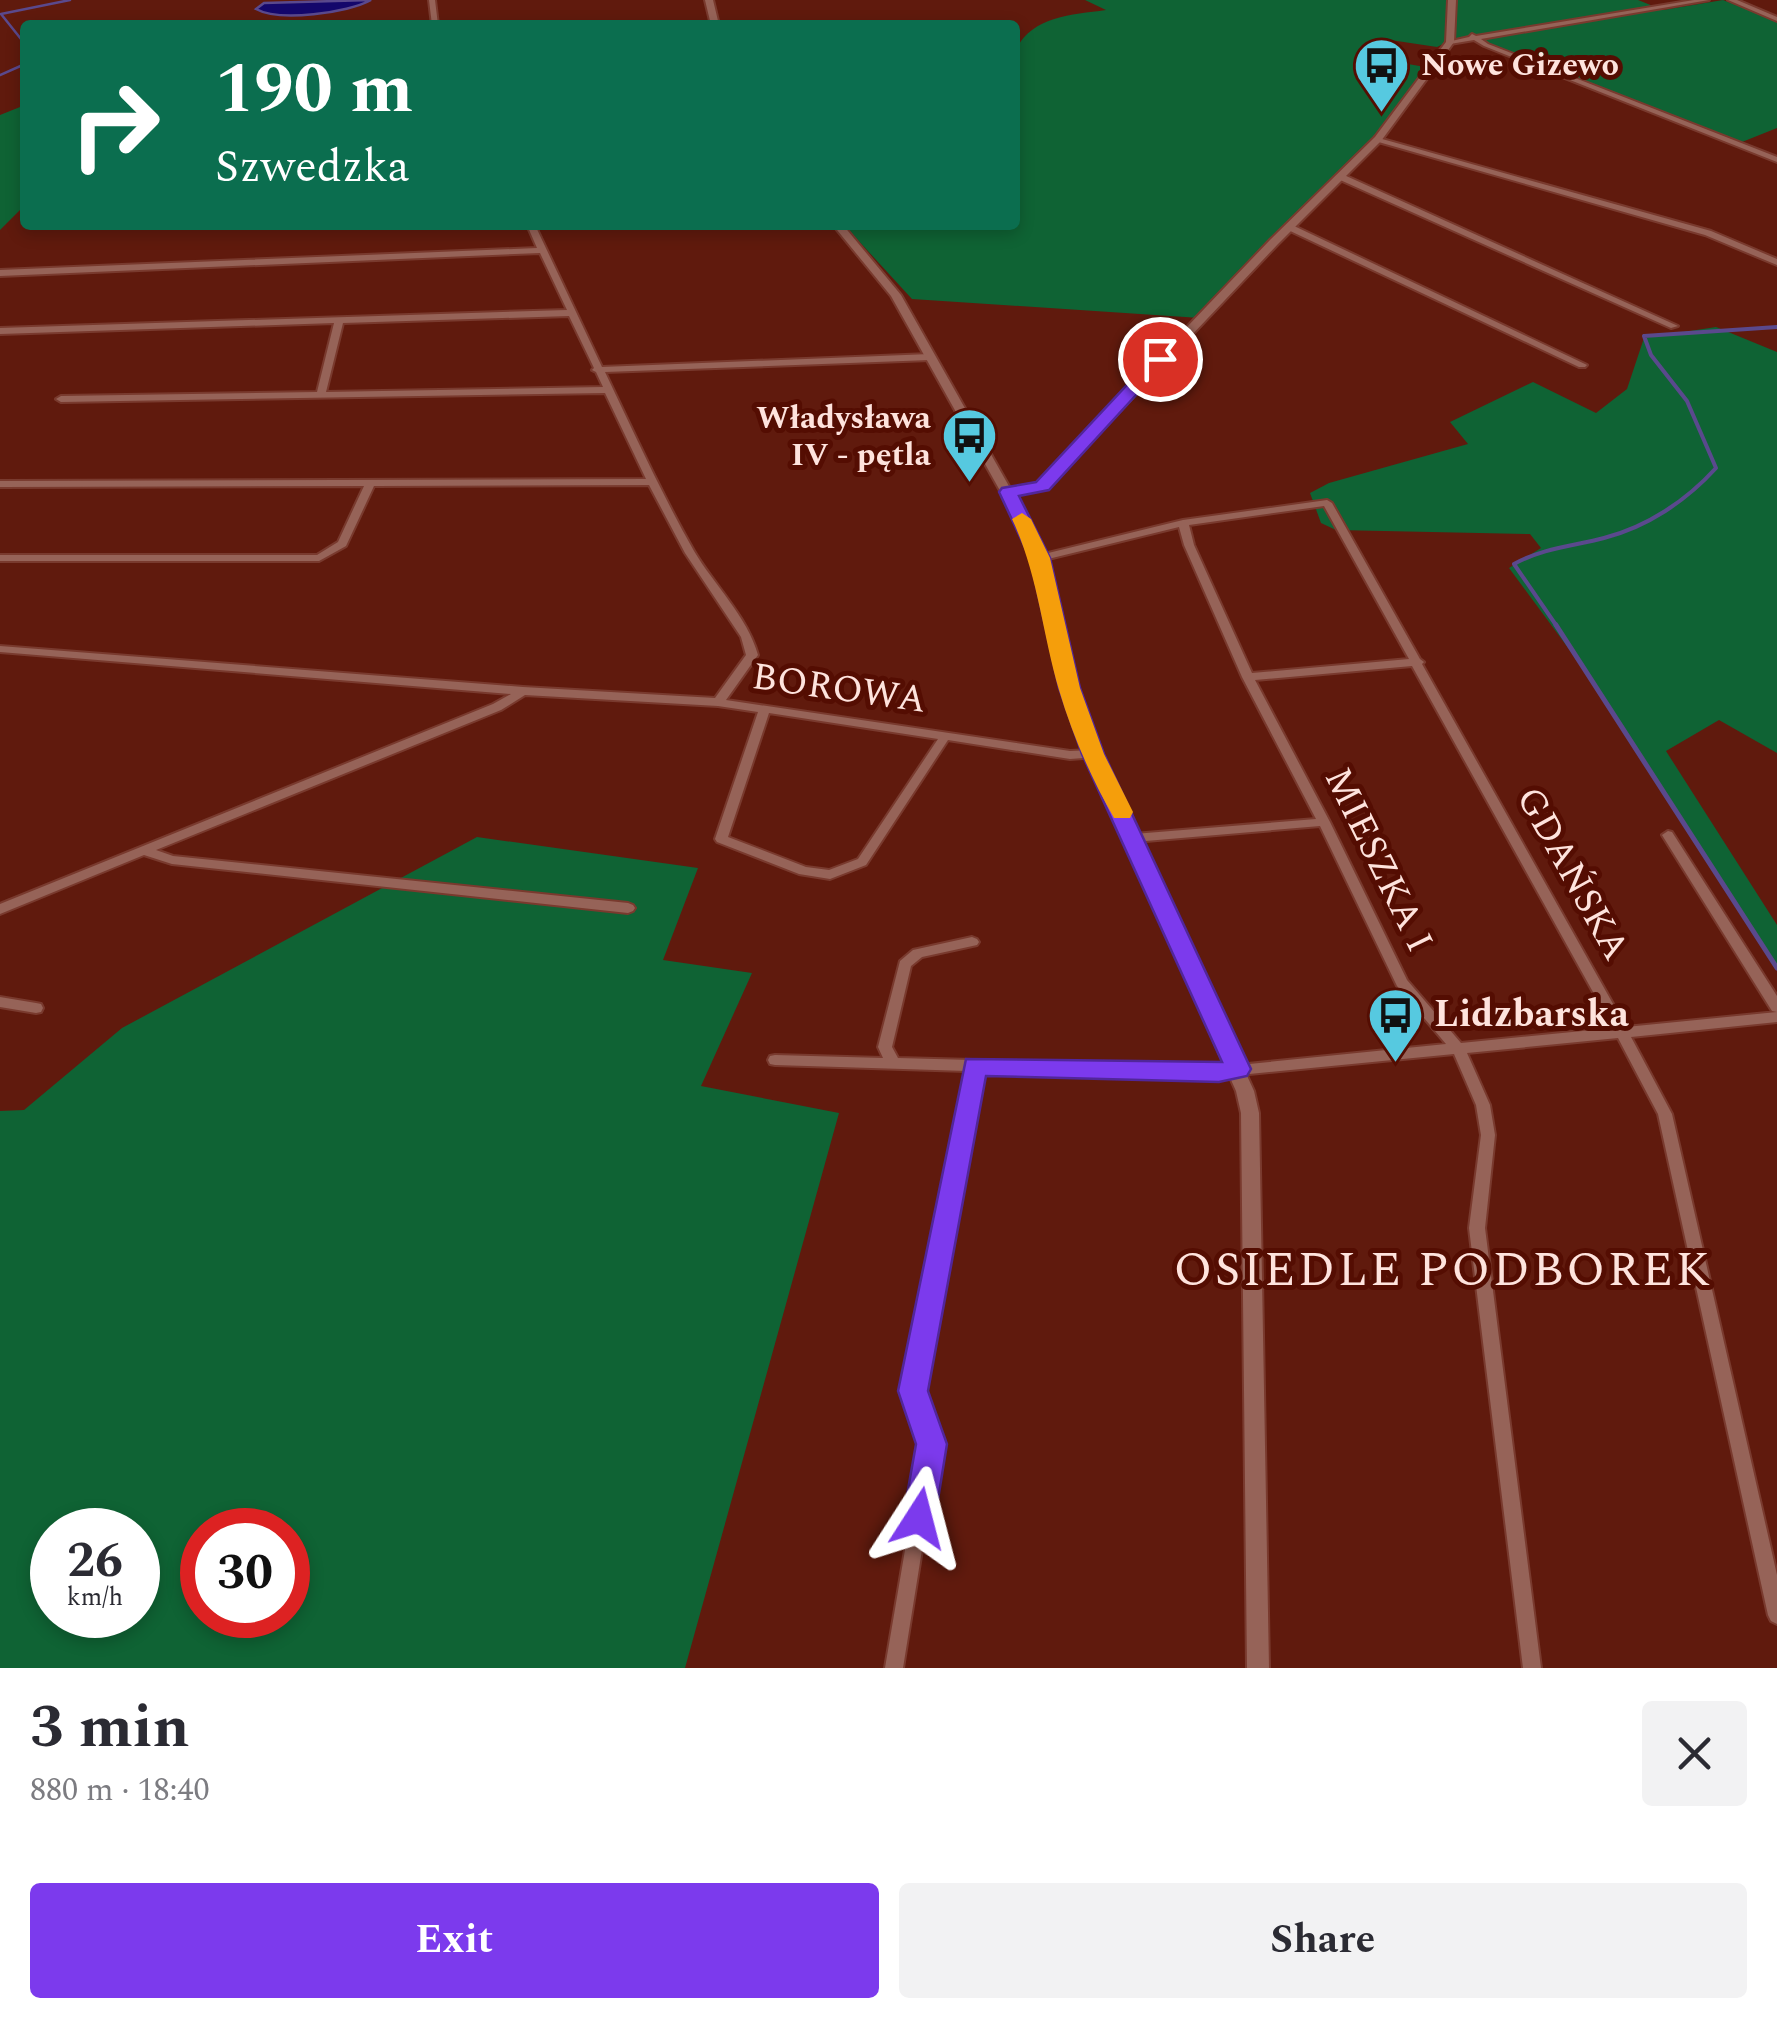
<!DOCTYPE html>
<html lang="en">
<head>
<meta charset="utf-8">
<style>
  body { margin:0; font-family:Spectral,serif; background:#f2f2f3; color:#2b2b33; height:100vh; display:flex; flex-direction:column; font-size:38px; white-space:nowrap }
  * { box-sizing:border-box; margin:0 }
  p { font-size:32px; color:#7c7c81 }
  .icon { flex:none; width:55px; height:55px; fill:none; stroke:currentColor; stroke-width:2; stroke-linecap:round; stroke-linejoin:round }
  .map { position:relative; height:1668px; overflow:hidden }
  .sheet { display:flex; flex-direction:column; background:#fff; flex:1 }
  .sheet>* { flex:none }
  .banner { position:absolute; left:20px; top:20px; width:1000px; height:210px; border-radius:10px; box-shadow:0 5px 15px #0003; background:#0b6e4f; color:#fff; overflow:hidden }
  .speed { position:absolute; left:30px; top:1508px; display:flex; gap:20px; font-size:50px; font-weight:700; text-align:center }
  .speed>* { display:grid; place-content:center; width:130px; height:130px; border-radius:50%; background:#fff; box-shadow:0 5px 15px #0003; line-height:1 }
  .speed small { font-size:25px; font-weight:400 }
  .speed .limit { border:15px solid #d22; background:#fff; color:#111 }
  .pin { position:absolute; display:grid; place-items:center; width:85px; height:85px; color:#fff; margin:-42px; border:5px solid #fff; border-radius:50%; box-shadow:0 2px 10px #0007 }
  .me { position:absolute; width:110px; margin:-55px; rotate:9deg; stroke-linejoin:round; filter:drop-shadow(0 0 8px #0008) }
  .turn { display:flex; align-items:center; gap:35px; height:210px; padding:0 30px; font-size:45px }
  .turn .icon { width:130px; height:130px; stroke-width:2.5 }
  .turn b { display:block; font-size:70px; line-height:85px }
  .round { display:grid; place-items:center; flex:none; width:105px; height:105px; border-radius:10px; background:#f2f2f3 }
  .summary { display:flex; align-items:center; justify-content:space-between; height:170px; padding:0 30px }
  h1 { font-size:60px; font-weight:700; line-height:75px }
  .button { display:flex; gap:20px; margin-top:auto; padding:20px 30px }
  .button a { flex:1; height:115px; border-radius:10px; background:#7c3aed; color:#fff; font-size:40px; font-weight:700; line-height:115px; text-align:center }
  .button a+a { background:#f2f2f3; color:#2b2b33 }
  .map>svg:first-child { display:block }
  .green { fill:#0f6334; fill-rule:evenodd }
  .water { fill:#14076b; stroke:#5a498d; stroke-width:2.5 }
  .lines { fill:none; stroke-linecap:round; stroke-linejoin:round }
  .stream-far2 { stroke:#5a498d; stroke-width:2.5 }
  .stream-far1 { stroke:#5a498d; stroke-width:4 }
  .stream { stroke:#5a498d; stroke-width:5 }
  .minor-casing { stroke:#793a2e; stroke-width:4 }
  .tertiary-casing { stroke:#793a2e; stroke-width:4 }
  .minor { fill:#966358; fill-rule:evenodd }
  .tertiary { fill:#966358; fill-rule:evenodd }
  .route { fill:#7c3aed; stroke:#51269a; stroke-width:2.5 }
  .slow { fill:#f59e0b }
  .labels { text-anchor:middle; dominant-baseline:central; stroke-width:10; stroke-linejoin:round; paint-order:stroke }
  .far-poi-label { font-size:32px; font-weight:bold; fill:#fee3dd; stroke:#540d02; text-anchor:start }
  .street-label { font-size:38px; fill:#fee3dd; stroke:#540d02 }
  .poi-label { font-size:38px; font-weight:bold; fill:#fee3dd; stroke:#540d02; text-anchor:start }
  .near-neighbourhood-label { font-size:48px; letter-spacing:2.5px; fill:#fee3dd; stroke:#540d02 }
</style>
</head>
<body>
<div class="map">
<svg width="1777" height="1668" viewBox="0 0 1777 1668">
  <rect width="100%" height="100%" fill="#601a0d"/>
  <path class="green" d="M 1085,0 L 1638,0 L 1663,10 L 1723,0 L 1777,21 L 1777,128 L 1737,144 L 1470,38 L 1453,39 L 1437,47 L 1377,38 L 1363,56 L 1425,67 L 1378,139 L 1200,318 L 912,299 L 844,225 L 1015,225 L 1015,51 C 1032,16 1070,15 1106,10 Z
    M 25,105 L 25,205 L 0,230 L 0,115 Z
    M 1716,327 L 1777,352 L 1777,753 L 1719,720 L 1666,751 L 1777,925 L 1777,967 L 1580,664 L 1509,568 L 1541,548 L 1530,534 L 1336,530 L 1321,523 L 1310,493 L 1329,483 L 1468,444 L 1450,422 L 1533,382 L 1596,413 L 1627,389 L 1644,338 Z
    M 477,837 L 698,868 L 663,960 L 752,973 L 701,1086 L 839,1113 L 685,1668 L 0,1668 L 0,1111 L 24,1110 L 122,1028 ZM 52,1530 L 138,1530 L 138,1615 L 52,1615 ZM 202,1530 L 288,1530 L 288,1615 L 202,1615 Z"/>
  <path class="water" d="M 371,0 C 348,13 279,22 256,9 L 264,3 Z"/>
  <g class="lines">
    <path class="stream-far2" d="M 25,44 L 1,14 L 70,0
      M 0,75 L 25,64"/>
    <path class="stream-far1" d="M 1558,628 L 1514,564 C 1543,548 1573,546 1604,538 C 1647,527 1686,501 1716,468 L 1687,401 L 1651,355 L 1644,336 L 1777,327"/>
    <path class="stream" d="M 1556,625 L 1777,968"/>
    <defs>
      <path id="minor" d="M 429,0 L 435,0 L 438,25 L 432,25 Z
        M 1694,0 L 1709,0 L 1481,39 L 1488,44 L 1777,157 L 1777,162 L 1484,46 L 1474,40 L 1450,44 L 1447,42 L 1469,37 L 1472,34 L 1476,36 Z
        M 1728,0 L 1737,0 L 1777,17 L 1777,21 Z
        M 715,22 L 718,25 L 692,25 L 695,23 Z
        M 1375,137 L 1711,231 L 1777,259 L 1777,265 L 1705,235 L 1375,141 Z
        M 1338,175 L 1344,175 L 1678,326 L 1671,328 L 1338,179 Z
        M 527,225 L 535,225 L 602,367 L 930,354 L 935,357 L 930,360 L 605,372 C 633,431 661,493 694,551 C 714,585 747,616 758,655 L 726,700 L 1070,751 L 1093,750 L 1099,754 L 1097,757 L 1070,759 L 948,740 L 866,865 L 830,879 L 799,874 L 717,842 L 715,839 L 758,712 L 718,706 L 525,695 L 501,710 L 156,850 L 173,856 L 628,903 L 633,905 L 635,908 L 633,911 L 628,913 L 172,864 L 144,855 L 0,914 L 0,904 L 493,704 L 511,694 L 0,652 L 0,646 L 523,687 L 715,698 L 746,655 L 741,637 L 685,553 L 649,485 L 374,486 L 346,546 L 319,561 L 0,561 L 0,555 L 317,555 L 338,542 L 364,486 L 0,487 L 0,481 L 646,479 L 605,393 L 61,402 L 56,399 L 61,396 L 317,392 L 334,323 L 0,334 L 0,328 L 567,310 L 540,253 L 0,276 L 0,270 L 537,248 ZM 569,316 L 594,368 L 592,370 L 596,372 L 603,387 L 326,392 L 343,323 ZM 769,713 L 938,739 L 858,859 L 829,870 L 806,867 L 728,837 Z
        M 1286,225 L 1292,225 L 1587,365 L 1585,367 L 1579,367 L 1286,229 Z
        M 1327,500 L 1332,503 L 1420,659 L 1424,662 L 1422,664 L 1626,1027 L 1777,1012 L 1772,1011 L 1662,835 L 1668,831 L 1672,832 L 1777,996 L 1777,1022 L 1631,1037 L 1672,1114 L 1777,1575 L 1777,1624 L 1771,1621 L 1768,1615 L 1658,1114 L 1618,1038 L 1467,1053 L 1490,1105 L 1495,1135 L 1485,1228 L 1541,1668 L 1523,1668 L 1469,1228 L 1481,1135 L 1476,1105 L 1454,1054 L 1219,1077 L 981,1071 L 921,1391 L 939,1444 L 903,1668 L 885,1668 L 923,1444 L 905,1391 L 967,1071 L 775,1065 L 770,1064 L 768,1060 L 770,1056 L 775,1055 L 883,1058 L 878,1047 L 900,961 L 913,950 L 972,937 L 977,939 L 979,942 L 977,945 L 922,957 L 911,966 L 892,1047 L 898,1058 L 1219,1067 L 1446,1044 L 1397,986 L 1320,826 L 1134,842 L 1128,838 L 1134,834 L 1316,819 L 1242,677 L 1184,545 L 1179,527 L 1040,561 L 1035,558 L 1036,556 L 1183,520 ZM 1324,506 L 1409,659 L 1252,673 L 1194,545 L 1189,525 ZM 1412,666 L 1613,1028 L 1461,1043 L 1407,980 L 1330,822 L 1255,680 Z
        M 0,997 L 36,1003 L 41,1004 L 43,1008 L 41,1012 L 36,1013 L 0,1007 Z"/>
      <path id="tertiary" d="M 705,0 L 713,0 L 719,25 L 711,25 Z
        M 1448,0 L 1456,0 L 1454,42 L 1381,141 L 1278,244 L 1046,489 L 1014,495 L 1046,558 L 1076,689 L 1100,754 L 1254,1091 L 1259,1113 L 1269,1668 L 1247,1668 L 1241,1113 L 1236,1091 L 1086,754 L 1062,689 L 1034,558 L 1017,521 L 891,296 L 833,225 L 843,225 L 901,295 L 1010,488 L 1038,483 L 1270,240 L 1375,137 L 1446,42 Z"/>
    </defs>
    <use href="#minor" class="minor-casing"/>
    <use href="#tertiary" class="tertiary-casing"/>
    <use href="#minor" class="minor"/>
    <use href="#tertiary" class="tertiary"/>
  </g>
  <path class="route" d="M 1155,355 L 1169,359 L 1049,490 L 1019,496 L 1050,558 L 1080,688 L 1104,754 L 1251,1069 L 1247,1076 L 1219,1082 L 986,1076 L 928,1391 L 947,1444 L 935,1518 L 930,1529 L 919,1533 L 908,1529 L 903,1518 L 916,1444 L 898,1391 L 966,1059 L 1222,1062 L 1082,754 L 1059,688 L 1030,558 L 999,492 L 1002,488 L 1036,482 Z"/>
  <path class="slow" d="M 1022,513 L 1031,519 L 1050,558 L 1080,688 L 1104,754 L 1133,812 L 1130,818 L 1114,818 C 1091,778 1072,734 1059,690 C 1042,632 1038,574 1012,519 Z"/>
  <defs>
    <symbol id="bus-pin" viewBox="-11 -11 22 30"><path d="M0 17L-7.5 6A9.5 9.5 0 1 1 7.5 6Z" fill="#56c9e0" stroke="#540d02"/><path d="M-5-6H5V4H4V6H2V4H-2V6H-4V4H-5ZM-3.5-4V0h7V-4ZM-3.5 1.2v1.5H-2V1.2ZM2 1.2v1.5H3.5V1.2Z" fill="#111"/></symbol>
  </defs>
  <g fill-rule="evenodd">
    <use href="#bus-pin" x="1350" y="34" width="63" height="86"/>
    <use href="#bus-pin" x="938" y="404" width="63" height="86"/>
    <use href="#bus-pin" x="1364" y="984" width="63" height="86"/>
  </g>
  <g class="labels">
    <g class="far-poi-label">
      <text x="1421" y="65">Nowe Gizewo</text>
      <text x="931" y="418" text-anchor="end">Władysława<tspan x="931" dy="37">IV - pętla</tspan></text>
    </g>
    <g class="street-label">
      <text transform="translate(839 689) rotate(8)">BOROWA</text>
      <text transform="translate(1378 860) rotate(64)">MIESZKA I</text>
      <text transform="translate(1572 874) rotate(61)">GDAŃSKA</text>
    </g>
    <g class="poi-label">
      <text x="1434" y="1015">Lidzbarska</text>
    </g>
    <g class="near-neighbourhood-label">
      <text x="1443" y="1270">OSIEDLE PODBOREK</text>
    </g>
  </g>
</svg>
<div class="speed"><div>26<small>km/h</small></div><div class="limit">30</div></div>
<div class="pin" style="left:1160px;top:359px;background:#d93025"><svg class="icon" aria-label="arrive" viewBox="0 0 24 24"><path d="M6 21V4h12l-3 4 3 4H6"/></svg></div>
<svg class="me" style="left:919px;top:1518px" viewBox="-20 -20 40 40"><path d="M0-17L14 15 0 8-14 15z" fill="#7c3aed" stroke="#fff" stroke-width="4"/></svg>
<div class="banner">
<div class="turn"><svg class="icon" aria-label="right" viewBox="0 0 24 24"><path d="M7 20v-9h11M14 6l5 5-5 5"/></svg><div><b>190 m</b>Szwedzka</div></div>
</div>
</div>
<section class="sheet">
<div class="summary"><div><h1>3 min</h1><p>880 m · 18:40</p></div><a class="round"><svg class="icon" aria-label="close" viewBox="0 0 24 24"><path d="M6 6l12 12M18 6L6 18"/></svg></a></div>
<div class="button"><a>Exit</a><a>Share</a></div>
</section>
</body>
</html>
